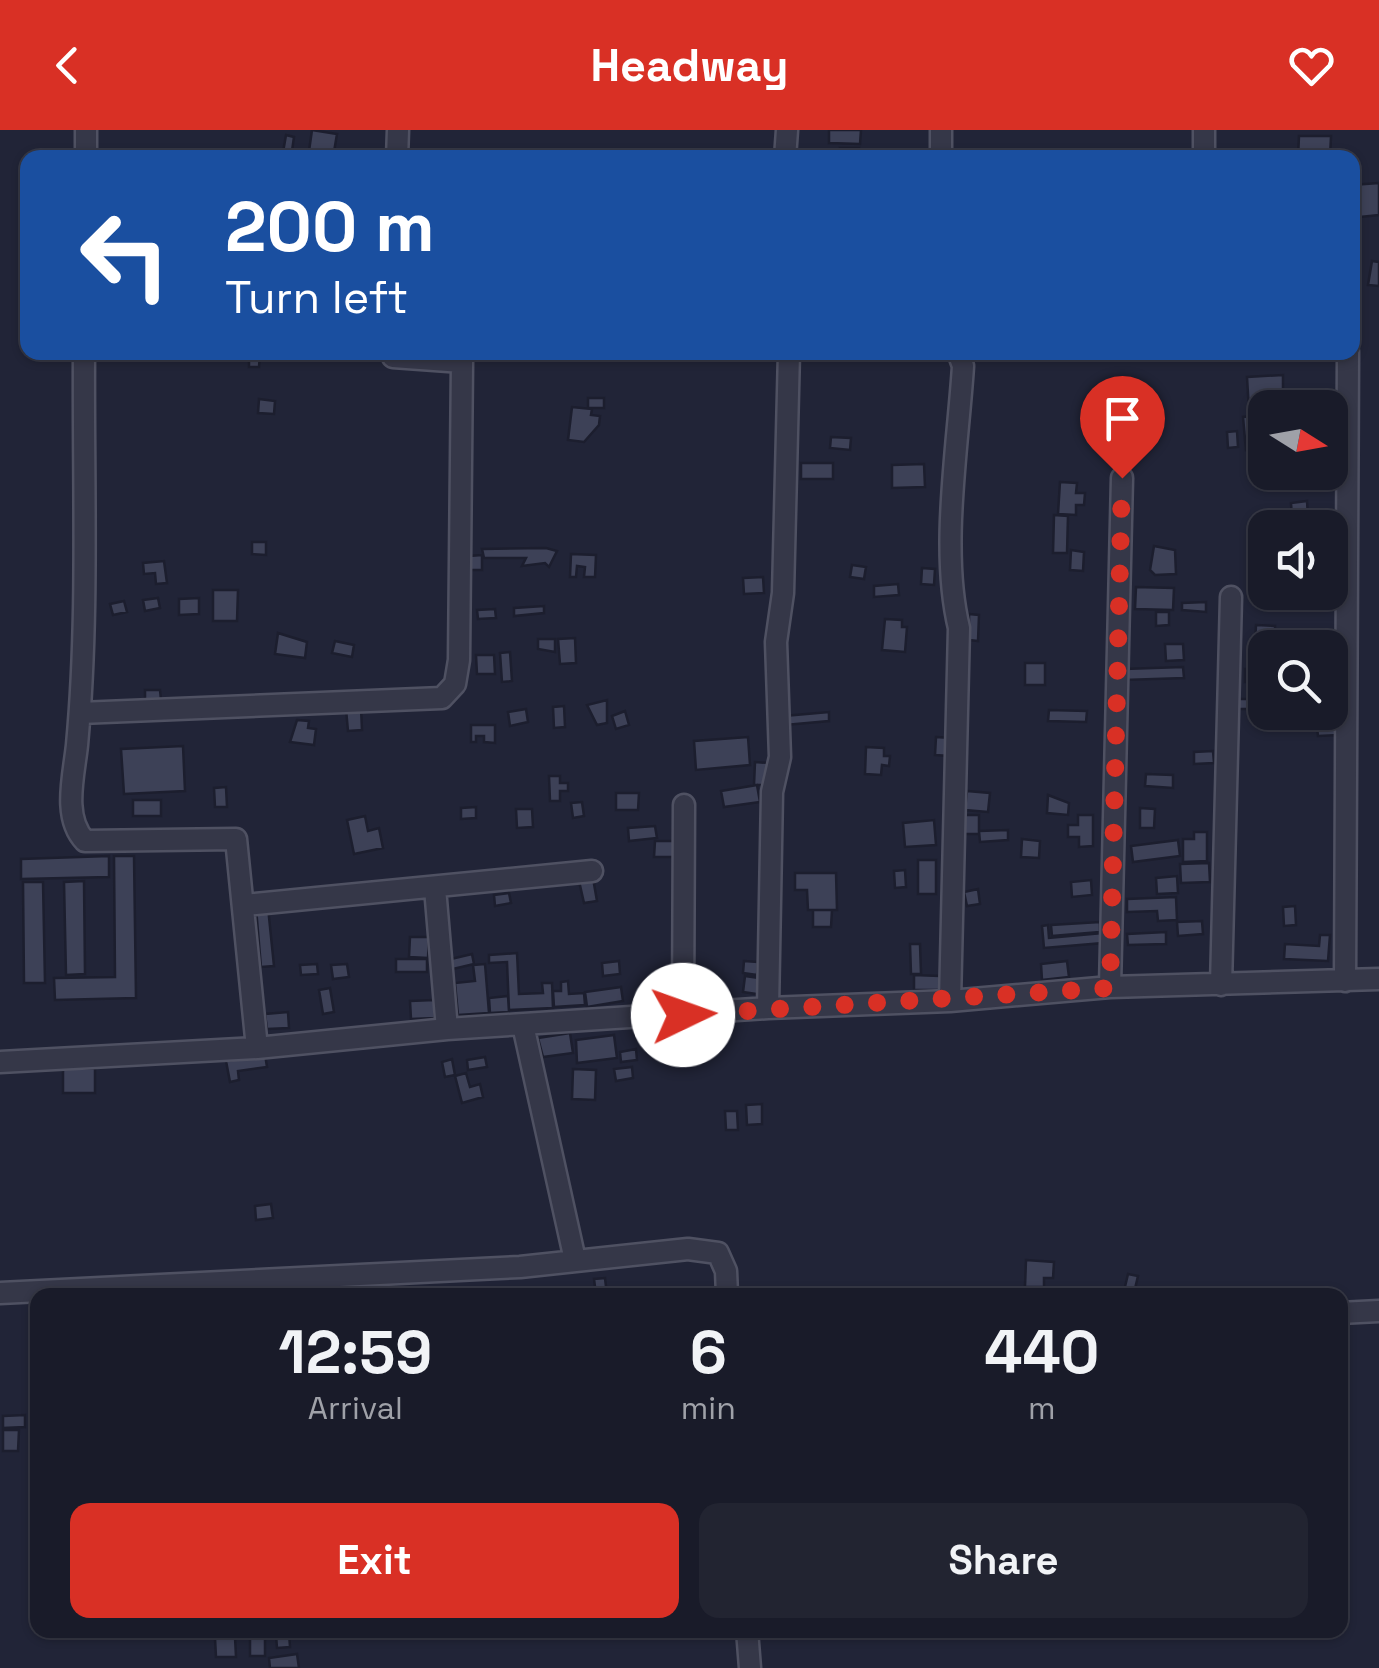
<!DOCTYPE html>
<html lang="en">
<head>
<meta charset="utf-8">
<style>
  body { margin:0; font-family:"Space Grotesk",sans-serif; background:#222431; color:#f1f3f6; height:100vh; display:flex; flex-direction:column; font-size:38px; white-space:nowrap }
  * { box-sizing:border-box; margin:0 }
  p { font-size:32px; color:#9fa1a8 }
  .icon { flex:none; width:55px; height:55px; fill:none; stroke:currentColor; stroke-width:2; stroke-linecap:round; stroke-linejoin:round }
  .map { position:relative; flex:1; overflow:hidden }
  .details { position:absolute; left:30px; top:1158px; width:1318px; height:350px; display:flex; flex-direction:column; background:#191b29; border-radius:20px; box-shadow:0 2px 8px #0004,0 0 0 2px #373946 }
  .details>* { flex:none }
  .top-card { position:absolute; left:20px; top:20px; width:1340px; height:210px; border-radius:20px; box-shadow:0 2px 8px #0004,0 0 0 2px #373946; background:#1a4fa0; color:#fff; overflow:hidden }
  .needle { width:65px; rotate:101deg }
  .buttons { position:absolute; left:1248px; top:260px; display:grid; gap:20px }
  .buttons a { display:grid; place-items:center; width:100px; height:100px; border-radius:20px; background:#191b29; box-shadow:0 2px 8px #0004,0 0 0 2px #373946; font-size:50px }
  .pin { position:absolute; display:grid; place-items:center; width:85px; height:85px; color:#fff; margin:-102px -42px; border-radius:50% 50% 50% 0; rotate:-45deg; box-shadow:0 0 10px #0007 }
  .pin .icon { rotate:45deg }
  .me { position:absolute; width:110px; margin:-55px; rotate:87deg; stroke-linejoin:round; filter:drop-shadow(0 0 8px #0008) }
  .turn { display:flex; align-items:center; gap:35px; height:210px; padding:0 40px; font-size:45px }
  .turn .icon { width:130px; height:130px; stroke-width:2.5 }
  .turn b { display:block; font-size:70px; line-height:85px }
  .eta { display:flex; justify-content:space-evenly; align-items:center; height:170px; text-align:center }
  .eta b { font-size:60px; font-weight:700; line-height:70px }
  .cta { display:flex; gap:20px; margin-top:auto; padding:20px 40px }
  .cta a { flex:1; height:115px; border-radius:20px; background:#d93025; color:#fff; font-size:40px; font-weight:700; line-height:115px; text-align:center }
  .cta a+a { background:#222431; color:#f1f3f6 }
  header { display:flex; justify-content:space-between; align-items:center; height:130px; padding:0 40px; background:#d93025; color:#fff; font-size:45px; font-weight:700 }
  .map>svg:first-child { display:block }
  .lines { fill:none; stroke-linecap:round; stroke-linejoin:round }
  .stream { stroke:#34395c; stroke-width:4 }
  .building { fill:#3d4157; stroke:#1c1e2e; stroke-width:2.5 }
  .minor-casing { stroke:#4f5162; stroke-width:25 }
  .minor { stroke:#353748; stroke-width:20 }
  .route { stroke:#d93025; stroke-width:18; stroke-dasharray:0 32.4 }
</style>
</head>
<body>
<header><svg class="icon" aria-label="back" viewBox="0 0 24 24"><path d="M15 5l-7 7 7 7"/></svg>Headway<svg class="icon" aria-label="heart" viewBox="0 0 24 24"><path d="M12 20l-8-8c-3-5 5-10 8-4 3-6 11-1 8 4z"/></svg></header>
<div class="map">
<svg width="1379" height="1538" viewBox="0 0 1379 1538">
  <rect width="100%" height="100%" fill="#212437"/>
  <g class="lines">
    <path class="stream" d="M 692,893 L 737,890
      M 558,901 L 638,896"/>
  </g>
  <path class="building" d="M 312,0 L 337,4 L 333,28 L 308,28 Z
    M 829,0 L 861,0 L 860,14 L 829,13 Z
    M 286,5 L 294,7 L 291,28 L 282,28 Z
    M 1299,6 L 1331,6 L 1330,28 L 1298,28 Z
    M 840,18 L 859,18 L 859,28 L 840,28 Z
    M 1379,53 L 1379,85 L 1360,87 L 1359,77 L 1352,78 L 1352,55 Z
    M 1372,131 L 1379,132 L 1379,156 L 1368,155 Z
    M 249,222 L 267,222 L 260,224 L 259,237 L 249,237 Z
    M 1283,245 L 1283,259 L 1276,260 L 1277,278 L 1249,281 L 1247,247 Z
    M 588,268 L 604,268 L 604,278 L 588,278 Z
    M 259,269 L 275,271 L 274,284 L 258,283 Z
    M 572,277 L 592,279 L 591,285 L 600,286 L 599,295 L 584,312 L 568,310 Z
    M 1265,285 L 1265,318 L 1246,320 L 1243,287 Z
    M 1237,301 L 1238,317 L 1228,318 L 1227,302 Z
    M 831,307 L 851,308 L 850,320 L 830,318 Z
    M 801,333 L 833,333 L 833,349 L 801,349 Z
    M 924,334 L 925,357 L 892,358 L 892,335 Z
    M 1060,352 L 1077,353 L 1076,363 L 1085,363 L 1084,375 L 1076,375 L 1076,385 L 1058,384 Z
    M 1307,371 L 1308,387 L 1292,388 L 1291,373 Z
    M 1054,385 L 1068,386 L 1067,423 L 1053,423 Z
    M 252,412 L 266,412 L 266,425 L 252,424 Z
    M 1154,416 L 1175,420 L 1176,444 L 1155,445 L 1150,440 Z
    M 546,418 L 557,421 L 549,437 L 545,433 L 522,436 L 526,428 L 484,428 L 482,419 Z
    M 1071,420 L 1084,422 L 1083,441 L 1070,440 Z
    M 571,424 L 596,425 L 595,447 L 584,447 L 585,437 L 577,436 L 576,447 L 570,447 Z
    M 482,425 L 482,440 L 470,440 L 469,426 Z
    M 164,431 L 167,453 L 156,454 L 155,443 L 144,444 L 143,433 Z
    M 852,435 L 866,437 L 864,449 L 850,447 Z
    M 922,438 L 935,439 L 934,455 L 921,454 Z
    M 763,447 L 764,463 L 744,464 L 743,448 Z
    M 898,454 L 899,465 L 874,467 L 874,456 Z
    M 1136,457 L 1174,458 L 1173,480 L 1135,479 Z
    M 213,460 L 238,460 L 237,491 L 213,491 Z
    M 1291,462 L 1316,462 L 1316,479 L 1291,479 Z
    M 158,468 L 160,478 L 145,481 L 143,470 Z
    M 199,468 L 199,484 L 179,485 L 179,469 Z
    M 124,471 L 127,482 L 113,485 L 110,474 Z
    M 1206,472 L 1206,482 L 1182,480 L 1182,473 Z
    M 544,476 L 544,483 L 514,486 L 514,478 Z
    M 495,479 L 496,488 L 478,489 L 477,480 Z
    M 1156,482 L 1169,482 L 1169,495 L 1156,496 Z
    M 969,484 L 979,485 L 978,511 L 969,510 Z
    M 885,489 L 902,490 L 902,497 L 907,497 L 905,522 L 882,520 Z
    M 1256,495 L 1275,496 L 1275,515 L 1255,514 Z
    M 278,503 L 307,512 L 305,528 L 275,524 Z
    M 575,508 L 576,533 L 560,534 L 558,509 Z
    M 538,509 L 555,509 L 555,522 L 538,519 Z
    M 335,511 L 354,515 L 352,527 L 332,523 Z
    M 1165,514 L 1183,514 L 1184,530 L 1166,531 Z
    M 1331,514 L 1341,515 L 1339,541 L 1330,540 Z
    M 510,522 L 512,551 L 502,552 L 500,523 Z
    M 476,525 L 494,525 L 495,544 L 477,544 Z
    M 1025,533 L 1045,533 L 1045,555 L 1025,555 Z
    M 1183,537 L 1184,548 L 1124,550 L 1124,539 Z
    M 1245,539 L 1265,539 L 1265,552 L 1245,552 Z
    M 145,560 L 160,560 L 161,570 L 145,571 Z
    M 1234,569 L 1261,569 L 1261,579 L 1234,579 Z
    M 607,570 L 607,593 L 597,595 L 587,575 Z
    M 1330,573 L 1338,573 L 1339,605 L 1318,606 L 1317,598 L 1308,598 L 1308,582 L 1330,582 Z
    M 564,576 L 565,597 L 554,598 L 553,577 Z
    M 361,578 L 362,600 L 348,601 L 346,579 Z
    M 526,579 L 528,592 L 510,596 L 508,582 Z
    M 1049,580 L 1087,581 L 1086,592 L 1048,591 Z
    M 625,581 L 629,595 L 616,599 L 612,586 Z
    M 829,582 L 829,591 L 785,595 L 784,586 Z
    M 297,590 L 309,591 L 308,598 L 316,599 L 314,615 L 290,612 Z
    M 471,595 L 495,595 L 495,613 L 484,612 L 484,606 L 476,606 L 476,612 L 471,612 Z
    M 748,607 L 750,635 L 696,640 L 694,611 Z
    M 936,607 L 951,608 L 950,626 L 935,625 Z
    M 183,616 L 185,661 L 124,664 L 121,619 Z
    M 866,617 L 884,618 L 884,626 L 890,626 L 889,636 L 882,635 L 881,645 L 865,644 Z
    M 1213,621 L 1214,633 L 1194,634 L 1194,622 Z
    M 755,632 L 769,633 L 768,655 L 754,655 Z
    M 1146,644 L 1173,645 L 1173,658 L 1145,656 Z
    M 549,646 L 560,646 L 560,653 L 568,653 L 568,661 L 560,661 L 560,671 L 550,671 Z
    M 757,655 L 760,672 L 724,677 L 721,661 Z
    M 226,657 L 227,677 L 215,677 L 214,658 Z
    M 967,661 L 990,663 L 988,682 L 965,680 Z
    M 616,663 L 639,663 L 638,680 L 616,680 Z
    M 1048,665 L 1069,673 L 1068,685 L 1047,683 Z
    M 133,670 L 161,670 L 161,686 L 133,686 Z
    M 582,672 L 584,686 L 573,688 L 571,673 Z
    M 476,677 L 476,688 L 461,689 L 461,678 Z
    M 1140,678 L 1155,679 L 1154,698 L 1140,698 Z
    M 516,679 L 532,679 L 533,697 L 517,698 Z
    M 963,685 L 979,685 L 979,704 L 962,704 Z
    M 1078,685 L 1093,685 L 1093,716 L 1079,717 L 1079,707 L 1068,707 L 1068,695 L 1078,695 Z
    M 365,686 L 368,701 L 379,698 L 383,718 L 354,724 L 347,690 Z
    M 934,690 L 936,715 L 905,717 L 903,693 Z
    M 655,696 L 657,708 L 629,711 L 628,698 Z
    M 1008,700 L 1008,710 L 980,712 L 979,701 Z
    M 1194,702 L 1207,702 L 1207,731 L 1183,732 L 1183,709 L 1194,709 Z
    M 1022,709 L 1040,711 L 1039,728 L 1021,727 Z
    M 1178,710 L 1180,726 L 1133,732 L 1131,716 Z
    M 655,711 L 678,711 L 677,727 L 654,727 Z
    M 109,726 L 109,747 L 21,749 L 21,729 Z
    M 114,726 L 134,726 L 136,868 L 55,870 L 54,848 L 115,847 Z
    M 918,730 L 936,730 L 936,764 L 918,764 Z
    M 1209,733 L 1210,752 L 1181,753 L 1180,734 Z
    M 905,740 L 906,757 L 895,758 L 894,741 Z
    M 795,743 L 836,743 L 837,780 L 808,780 L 807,760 L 795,760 Z
    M 1177,746 L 1178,763 L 1157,764 L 1156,748 Z
    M 593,748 L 597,771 L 584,773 L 579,751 Z
    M 1091,750 L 1092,765 L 1072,767 L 1071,752 Z
    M 84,751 L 85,844 L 66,845 L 64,752 Z
    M 23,752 L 43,752 L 45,853 L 24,853 Z
    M 978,759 L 980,774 L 967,776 L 964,762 Z
    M 509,763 L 511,773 L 495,776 L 494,765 Z
    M 1176,767 L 1177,790 L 1158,791 L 1157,781 L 1127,782 L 1127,769 Z
    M 1295,776 L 1296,795 L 1284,796 L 1283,777 Z
    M 268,777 L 274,836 L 261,837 L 256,778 Z
    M 813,780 L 832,780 L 831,797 L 813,797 Z
    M 1202,791 L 1203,804 L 1178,806 L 1177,792 Z
    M 1100,792 L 1100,802 L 1052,806 L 1051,795 Z
    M 1048,795 L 1049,808 L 1103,803 L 1103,813 L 1044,818 L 1042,796 Z
    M 1166,802 L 1166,814 L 1128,815 L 1127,804 Z
    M 1320,805 L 1330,805 L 1328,831 L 1284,829 L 1285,814 L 1319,816 Z
    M 410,807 L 429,807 L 428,828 L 409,827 Z
    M 910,814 L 920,814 L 921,844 L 911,844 Z
    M 517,823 L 519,864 L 543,863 L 542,853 L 552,853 L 553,878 L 509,880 L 507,832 L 489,833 L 489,825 Z
    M 472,824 L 474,834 L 453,839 L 451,829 Z
    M 396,829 L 427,829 L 427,842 L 396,842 Z
    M 619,831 L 620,844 L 603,846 L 602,833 Z
    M 744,831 L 758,832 L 757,845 L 743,843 Z
    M 1067,831 L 1069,847 L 1042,850 L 1041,834 Z
    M 317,834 L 318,844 L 301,845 L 300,835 Z
    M 347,834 L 349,847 L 333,849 L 331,835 Z
    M 485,834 L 489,883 L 458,885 L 455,853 L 475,851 L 473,835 Z
    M 914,845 L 940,846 L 940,860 L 914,860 Z
    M 745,846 L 765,849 L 763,865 L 743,862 Z
    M 568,851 L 569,864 L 584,863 L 585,875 L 554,877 L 553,861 L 561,861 L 561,852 Z
    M 621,857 L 623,871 L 587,877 L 585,862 Z
    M 330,858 L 334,882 L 323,884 L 319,860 Z
    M 508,866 L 509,882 L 490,883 L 489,868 Z
    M 434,870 L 435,888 L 411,889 L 410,871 Z
    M 288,882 L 289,898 L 267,899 L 265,884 Z
    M 570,903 L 573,923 L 543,927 L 538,908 Z
    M 614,905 L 617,928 L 577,933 L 576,910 Z
    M 636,919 L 637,930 L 621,932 L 620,922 Z
    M 265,924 L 267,937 L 238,941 L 239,950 L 230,952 L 226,931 Z
    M 485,927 L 487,937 L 468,940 L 467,930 Z
    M 452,929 L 455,945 L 445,947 L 442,932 Z
    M 632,937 L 633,948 L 616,951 L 614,939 Z
    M 95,938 L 95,963 L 63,963 L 63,939 Z
    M 573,939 L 596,940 L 595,970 L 572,969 Z
    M 466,943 L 470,957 L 480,954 L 483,967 L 462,973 L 455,946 Z
    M 762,974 L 762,994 L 747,995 L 746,975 Z
    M 725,981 L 737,981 L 738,1000 L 726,1000 Z
    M 271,1074 L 273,1088 L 256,1090 L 255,1076 Z
    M 1026,1130 L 1054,1132 L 1053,1148 L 1044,1148 L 1044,1157 L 1025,1157 Z
    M 1128,1144 L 1138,1146 L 1134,1163 L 1124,1161 Z
    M 605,1148 L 607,1165 L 596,1165 L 594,1149 Z
    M 25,1285 L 25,1297 L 3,1298 L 3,1286 Z
    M 3,1300 L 19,1300 L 18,1321 L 3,1321 Z
    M 289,1503 L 290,1517 L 277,1518 L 276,1505 Z
    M 235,1507 L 236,1527 L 216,1527 L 215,1508 Z
    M 250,1508 L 265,1508 L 265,1526 L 250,1526 Z
    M 297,1524 L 299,1538 L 270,1538 L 269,1528 Z"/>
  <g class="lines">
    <defs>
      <path id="minor" d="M 86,28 L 86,0
        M 397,28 L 398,0
        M 785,28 L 787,0
        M 941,28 L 941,0
        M 1204,28 L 1204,0
        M 84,222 C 83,352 89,486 77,615 C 74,645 62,687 85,711 L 236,709 L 257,918
        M 80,583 L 442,568 L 455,554 L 459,530 L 462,232 L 393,227 L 393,222
        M 435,758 L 447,899
        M 245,775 L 592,741
        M 1345,851 L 1348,222
        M 1221,855 L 1231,467
        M 1110,857 L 1122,348
        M 950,871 L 959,498 C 940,420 958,316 963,236 L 958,222
        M 768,878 L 772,662 L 780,627 L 776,512 L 783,463 L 789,222
        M 683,885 L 684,675
        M 523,895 L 575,1130
        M 0,932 L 257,918 L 447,899 L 768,878 L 950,871 L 1110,857 L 1379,849
        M 0,1163 L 520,1137 L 688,1119 L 718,1123 L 726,1141 L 727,1165
        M 1340,1183 L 1379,1181
        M 747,1500 L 750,1538"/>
    </defs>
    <use href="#minor" class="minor-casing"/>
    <use href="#minor" class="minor"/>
  </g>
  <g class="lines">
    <path class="route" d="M 683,885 L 1110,858 L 1122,348"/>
  </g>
</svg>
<div class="buttons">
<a><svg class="needle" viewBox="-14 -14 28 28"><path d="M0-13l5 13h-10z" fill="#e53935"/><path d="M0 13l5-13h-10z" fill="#9fa1a8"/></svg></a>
<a><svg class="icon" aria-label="sound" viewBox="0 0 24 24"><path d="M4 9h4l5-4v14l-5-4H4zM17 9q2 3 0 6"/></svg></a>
<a><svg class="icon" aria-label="search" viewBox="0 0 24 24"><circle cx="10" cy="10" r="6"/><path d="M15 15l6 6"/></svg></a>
</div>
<div class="pin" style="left:1122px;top:348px;background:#d93025"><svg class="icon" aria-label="arrive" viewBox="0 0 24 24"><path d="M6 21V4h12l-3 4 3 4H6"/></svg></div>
<svg class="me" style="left:683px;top:885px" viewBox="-20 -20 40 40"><circle r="19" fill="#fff"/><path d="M0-13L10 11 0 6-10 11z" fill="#d93025"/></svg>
<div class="top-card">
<div class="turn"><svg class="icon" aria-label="left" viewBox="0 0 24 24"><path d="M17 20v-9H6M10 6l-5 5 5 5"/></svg><div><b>200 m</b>Turn left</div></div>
</div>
<section class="details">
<div class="eta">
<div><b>12:59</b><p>Arrival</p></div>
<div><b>6</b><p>min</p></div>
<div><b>440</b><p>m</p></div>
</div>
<div class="cta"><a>Exit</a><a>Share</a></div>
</section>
</div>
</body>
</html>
